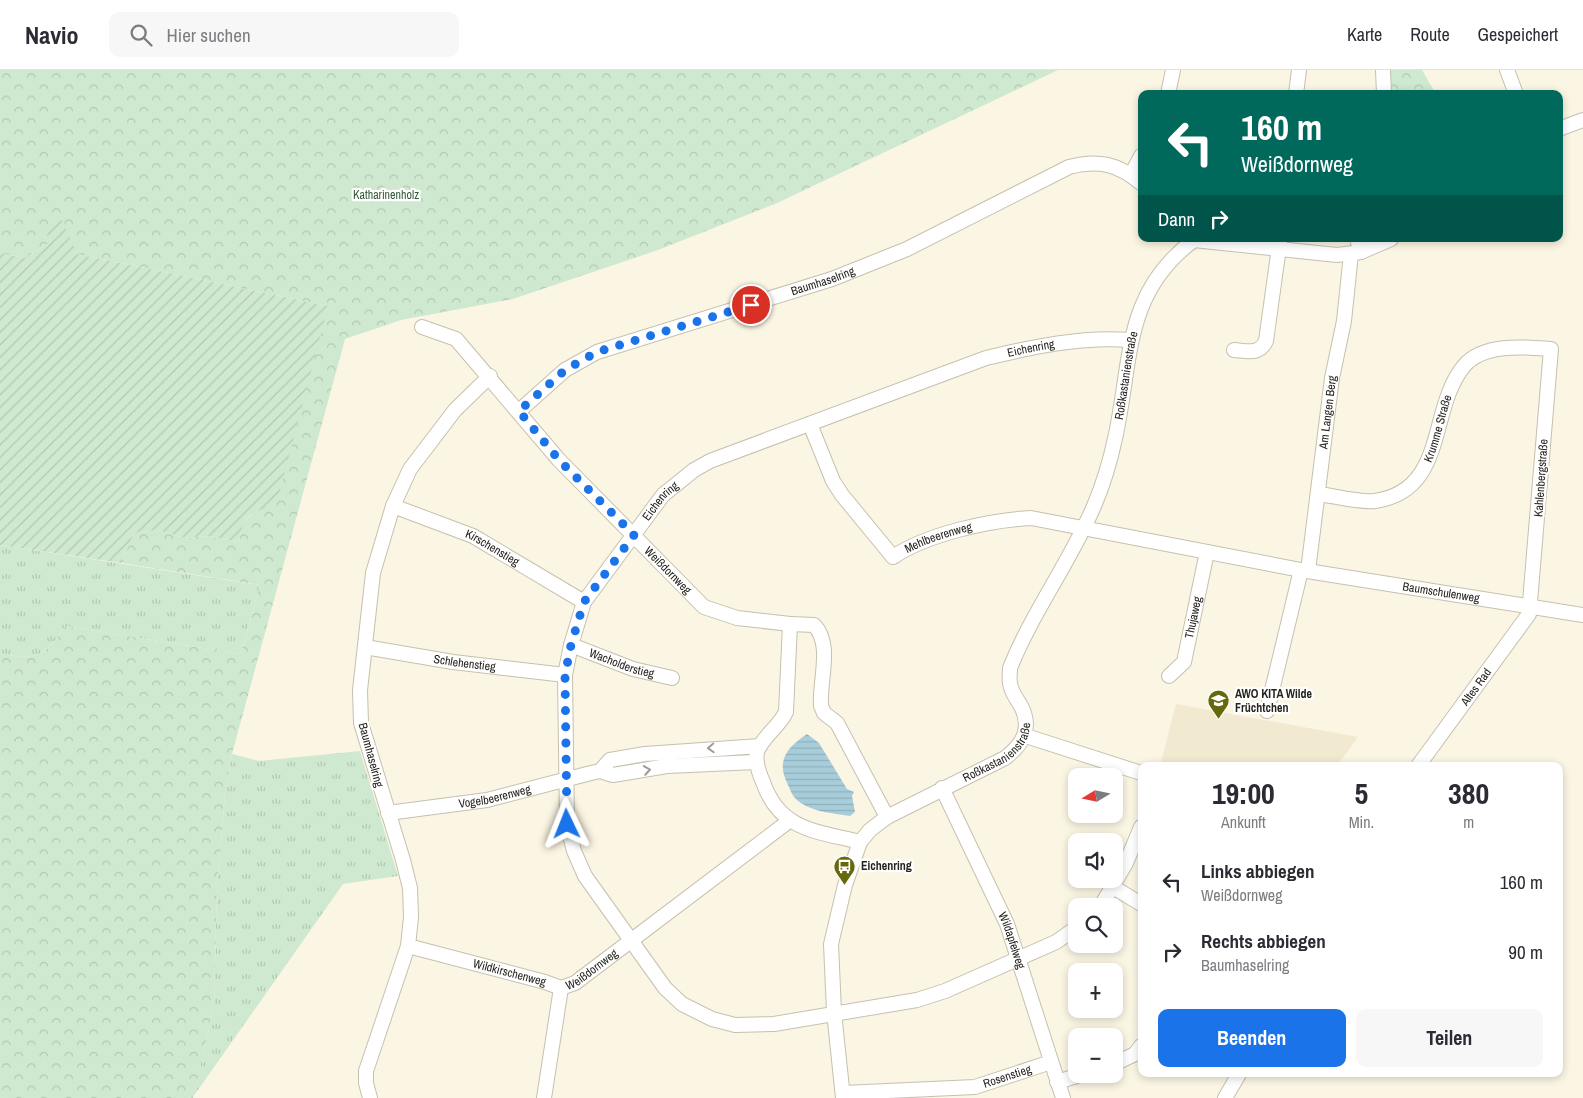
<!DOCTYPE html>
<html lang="de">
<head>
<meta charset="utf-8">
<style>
  body { margin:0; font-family:"Archivo Narrow",sans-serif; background:#f7f7f7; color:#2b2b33; height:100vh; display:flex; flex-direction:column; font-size:19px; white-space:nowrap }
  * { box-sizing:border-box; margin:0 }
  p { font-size:16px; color:#7c7c81 }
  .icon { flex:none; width:28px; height:28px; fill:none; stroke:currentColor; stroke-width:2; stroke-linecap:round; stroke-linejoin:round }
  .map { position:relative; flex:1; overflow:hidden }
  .details { position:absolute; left:1138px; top:692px; width:425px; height:315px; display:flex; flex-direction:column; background:#fff; border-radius:10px; box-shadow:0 2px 8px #0003 }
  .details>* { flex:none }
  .hud { position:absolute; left:1138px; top:20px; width:425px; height:152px; border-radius:10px; box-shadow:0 2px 8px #0003; background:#00695c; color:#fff; overflow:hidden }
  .needle { width:32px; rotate:260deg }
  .fabs { position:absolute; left:1068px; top:698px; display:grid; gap:10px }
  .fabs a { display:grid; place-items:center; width:55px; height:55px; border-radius:10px; background:#fff; box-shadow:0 2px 8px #0003; font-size:25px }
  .pin { position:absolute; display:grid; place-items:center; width:42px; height:42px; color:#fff; margin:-21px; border:2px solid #fff; border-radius:50%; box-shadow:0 1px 5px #0007 }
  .me { position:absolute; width:55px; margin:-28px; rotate:358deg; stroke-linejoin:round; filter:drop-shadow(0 0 4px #0008) }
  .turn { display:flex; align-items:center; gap:18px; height:105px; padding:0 20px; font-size:22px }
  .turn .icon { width:65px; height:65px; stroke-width:2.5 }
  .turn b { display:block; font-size:35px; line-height:42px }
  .then { display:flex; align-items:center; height:48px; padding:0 20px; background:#0003; gap:10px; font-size:19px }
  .eta { display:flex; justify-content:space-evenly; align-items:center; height:85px; text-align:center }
  .eta b { font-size:30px; font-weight:700; line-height:35px }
  .primary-button { display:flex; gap:10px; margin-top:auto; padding:10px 20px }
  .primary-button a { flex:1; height:58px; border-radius:10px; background:#1a73e8; color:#fff; font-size:20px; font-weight:700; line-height:58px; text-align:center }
  .primary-button a+a { background:#f7f7f7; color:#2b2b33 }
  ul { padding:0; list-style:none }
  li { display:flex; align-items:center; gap:15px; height:70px; padding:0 20px }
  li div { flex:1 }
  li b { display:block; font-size:19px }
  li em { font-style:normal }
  header { display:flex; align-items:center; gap:30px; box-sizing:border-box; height:70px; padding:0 25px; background:#fff; border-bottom:1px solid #e1e1e2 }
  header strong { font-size:24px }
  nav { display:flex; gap:28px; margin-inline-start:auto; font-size:18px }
  .search { width:350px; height:45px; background:#f7f7f7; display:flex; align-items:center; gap:12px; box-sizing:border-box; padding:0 18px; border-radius:10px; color:#7c7c81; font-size:19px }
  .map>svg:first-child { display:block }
  .built { fill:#f2ead0 }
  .grass { fill:url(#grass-tufts) }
  .forest { fill:url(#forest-crowns) }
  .garden { fill:url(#garden-furrows) }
  .water { fill:url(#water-rules) }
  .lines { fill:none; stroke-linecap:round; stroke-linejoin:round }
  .street-casing { stroke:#c6c0af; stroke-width:16 }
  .street { stroke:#fff; stroke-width:14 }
  .oneway { stroke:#9d9c9a }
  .route { stroke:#1a73e8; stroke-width:9; stroke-dasharray:0 16.2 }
  .labels { text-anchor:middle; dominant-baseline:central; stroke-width:4.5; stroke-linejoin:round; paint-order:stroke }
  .park-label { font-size:12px; fill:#315936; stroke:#fff }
  .street-label { font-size:12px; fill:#26241e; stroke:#fff }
  .poi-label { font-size:12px; font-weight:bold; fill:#26241e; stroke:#fff; text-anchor:start }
</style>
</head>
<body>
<header>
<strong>Navio</strong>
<div class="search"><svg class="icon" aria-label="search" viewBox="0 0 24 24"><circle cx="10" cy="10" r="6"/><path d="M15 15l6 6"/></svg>Hier suchen</div>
<nav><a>Karte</a><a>Route</a><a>Gespeichert</a></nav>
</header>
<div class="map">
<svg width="1583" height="1028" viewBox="0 0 1583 1028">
  <defs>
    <pattern id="grass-tufts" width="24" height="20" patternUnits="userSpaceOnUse" patternTransform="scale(1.25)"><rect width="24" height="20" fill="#cfe9d1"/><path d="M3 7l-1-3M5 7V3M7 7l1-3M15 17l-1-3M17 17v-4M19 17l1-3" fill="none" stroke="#b2c8b3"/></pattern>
    <pattern id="forest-crowns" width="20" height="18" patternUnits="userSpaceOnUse" patternTransform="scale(1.25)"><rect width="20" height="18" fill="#cfe9d1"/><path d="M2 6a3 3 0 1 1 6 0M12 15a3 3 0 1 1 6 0" fill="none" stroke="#b2c8b3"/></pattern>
    <pattern id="garden-furrows" width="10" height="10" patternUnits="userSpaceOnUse" patternTransform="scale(1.25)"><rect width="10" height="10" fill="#cfe9d1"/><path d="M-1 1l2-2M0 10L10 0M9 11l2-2" fill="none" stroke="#b2c8b3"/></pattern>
    <pattern id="water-rules" width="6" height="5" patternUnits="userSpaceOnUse" patternTransform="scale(1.25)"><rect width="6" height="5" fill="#a8cdda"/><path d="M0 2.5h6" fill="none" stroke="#90b0bb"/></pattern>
  </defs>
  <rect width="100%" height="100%" fill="#fbf5e3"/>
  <path class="built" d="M 1176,634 L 1358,667 L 1337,696 L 1160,696 Z"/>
  <path class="grass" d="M 0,475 L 260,515 L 241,584 L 65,556 C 44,589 37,589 0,584 Z
    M 360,681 L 398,806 L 343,814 L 193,1027 L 214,936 L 217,815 L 225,723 L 232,684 L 259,691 Z"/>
  <path class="forest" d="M 0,0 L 1058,0 L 775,134 L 658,180 L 513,229 L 401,250 L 345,269 L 232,684 L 225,723 L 217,815 L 214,936 L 193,1028 L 0,1028 L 0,584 C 37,589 44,589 65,556 L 241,584 L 260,515 L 121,493 L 134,463 L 157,460 L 185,468 L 207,466 L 239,472 L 242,454 L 256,440 L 328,236 L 77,184 L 48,174 L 24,188 L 0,183 Z
    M 1391,0 L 1422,0 L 1436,24 L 1389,24 Z"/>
  <path class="garden" d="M 61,149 L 77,184 L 328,236 L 276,436 C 250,441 243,446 239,472 L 207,466 L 185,468 L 157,460 L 134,463 L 121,493 L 0,475 L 0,183 L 24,188 L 48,174 L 47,162 Z"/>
  <path class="water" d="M 807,664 L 819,673 L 847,719 L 854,722 L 852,726 L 855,742 L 850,746 C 833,743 808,742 795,728 C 792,725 790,719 788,715 C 775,690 788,677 807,664 Z"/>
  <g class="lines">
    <defs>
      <g id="street">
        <path d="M 1383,0 L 1384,24"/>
        <path d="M 1507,0 L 1516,24"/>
        <path d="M 1168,24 L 1173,0"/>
        <path d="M 1296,24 L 1299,0"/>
        <path d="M 1559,59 L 1583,50"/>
        <path d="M 1131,105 L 1141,86"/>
        <path d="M 1357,169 L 1361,182"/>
        <path d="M 1194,170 L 1337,185 L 1361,182 L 1391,169"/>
        <path id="s1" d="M 422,257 L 456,269 L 559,390 L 704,537 L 737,548 L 790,554 L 786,642 C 779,657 762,667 757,682 C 755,692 759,703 763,712 C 780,761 817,761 860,772"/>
        <path d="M 1234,280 C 1248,281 1259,285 1266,271 L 1280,170"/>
        <path id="s2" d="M 519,341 L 565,300 L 597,282 L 832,209 L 907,179 L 1069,97 C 1098,89 1118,94 1141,113"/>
        <path id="s3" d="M 810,354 L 833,411 L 842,425 L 893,487 C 927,464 990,450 1031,448 L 1301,500 L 1583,545"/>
        <path id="s4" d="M 1319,424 C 1334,426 1360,433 1375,431 C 1448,420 1428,339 1464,296 C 1483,273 1525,277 1551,279 L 1529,544 L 1418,696"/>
        <path id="s5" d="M 393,436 L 473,466 L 584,532"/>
        <path id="s6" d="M 1308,501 L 1332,308 L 1344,251 L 1351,184"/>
        <path d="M 790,554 L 814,555 C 833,574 819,611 821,636 L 824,643 L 837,653 L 887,747"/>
        <path id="s7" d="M 571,575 L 633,599 L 672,608"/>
        <path id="s8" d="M 365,577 L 453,592 L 565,605"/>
        <path id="s9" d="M 1169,606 L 1184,592 L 1207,482"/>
        <path d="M 1267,641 L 1301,500"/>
        <path d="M 1026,666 L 1141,703"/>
        <path d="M 600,701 L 613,705 L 667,696 L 756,692"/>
        <path id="s10" d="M 942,718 L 1007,854 L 1063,1028"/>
        <path id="s11" d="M 388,743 L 487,730 L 591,703 L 600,701 L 610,690 L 645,684 L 760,676"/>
        <path d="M 1113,817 L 1141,834"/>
        <path d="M 1101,836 L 1126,793 L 1141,757"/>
        <path id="s12" d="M 1076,858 L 1056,872 L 945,921 L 917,930 L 774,954 L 735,955 L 712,949 L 682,934 L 665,918 L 585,806 L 574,781 L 567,754 L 565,605 L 571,575 L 584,532 L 663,425 L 694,400 L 710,391 L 986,288 C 1032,277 1083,266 1130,270"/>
        <path id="s13" d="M 408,876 L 545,912 L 561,918"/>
        <path id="s14" d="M 561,918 L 575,913 L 789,751"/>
        <path d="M 1114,994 L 1135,984 L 1141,976"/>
        <path d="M 1057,1012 L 1083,1004"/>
        <path id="s15" d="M 843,1023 L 975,1017 L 1051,992"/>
        <path d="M 370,1028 L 366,1013 L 366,1001 L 408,876 L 411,847 L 410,818 L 403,790 L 361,653 L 360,620 L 373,503 L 393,436 L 410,399 L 455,340 L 490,306"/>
        <path d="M 544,1028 L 561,918"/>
        <path id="s16" d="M 843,1028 L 834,942 L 831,874 L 845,815 L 860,772 L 870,760 L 887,747 L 1005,688 C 1022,675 1032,660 1022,638 C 1018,630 1011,623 1010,613 C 1009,608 1010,603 1010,598 C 1033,541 1070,492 1094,436 C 1104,413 1111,388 1116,364 C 1132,288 1124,222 1194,170"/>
        <path d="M 1225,1028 L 1239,1004"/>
      </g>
    </defs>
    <use href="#street" class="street-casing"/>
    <use href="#street" class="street"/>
  </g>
  <defs><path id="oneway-chevron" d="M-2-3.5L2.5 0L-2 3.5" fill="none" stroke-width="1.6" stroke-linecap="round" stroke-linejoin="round" transform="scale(1.25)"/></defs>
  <g class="oneway">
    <use href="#oneway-chevron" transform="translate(711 678) rotate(177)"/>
    <use href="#oneway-chevron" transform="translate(647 700) rotate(-9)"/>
  </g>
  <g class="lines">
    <path class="route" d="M 567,754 L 565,605 L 571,575 L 584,532 L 634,465 L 559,390 L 519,341 L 565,300 L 597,282 L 751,235"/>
  </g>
  <defs>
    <symbol id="school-pin" viewBox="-11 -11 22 30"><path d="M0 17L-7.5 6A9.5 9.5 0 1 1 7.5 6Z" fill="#65690a" stroke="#fff"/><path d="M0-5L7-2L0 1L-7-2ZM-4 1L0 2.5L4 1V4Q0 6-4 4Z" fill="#fff"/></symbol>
    <symbol id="bus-pin" viewBox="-11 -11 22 30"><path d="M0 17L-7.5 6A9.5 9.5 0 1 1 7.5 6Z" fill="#65690a" stroke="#fff"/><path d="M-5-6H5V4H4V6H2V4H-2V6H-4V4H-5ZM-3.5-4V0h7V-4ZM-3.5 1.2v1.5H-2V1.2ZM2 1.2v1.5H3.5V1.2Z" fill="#fff"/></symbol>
  </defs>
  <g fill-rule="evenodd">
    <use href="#school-pin" x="1206" y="618" width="25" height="34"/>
    <use href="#bus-pin" x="832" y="784" width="25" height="34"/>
  </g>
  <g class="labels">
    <g class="park-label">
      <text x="386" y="125">Katharinenholz</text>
    </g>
    <g class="street-label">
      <text stroke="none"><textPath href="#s2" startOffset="335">Baumhaselring</textPath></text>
      <text stroke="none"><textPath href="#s12" startOffset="1389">Eichenring</textPath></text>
      <text stroke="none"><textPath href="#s16" startOffset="848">Roßkastanienstraße</textPath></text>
      <text stroke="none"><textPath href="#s6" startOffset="160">Am Langen Berg</textPath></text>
      <text stroke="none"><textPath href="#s4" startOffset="160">Krumme Straße</textPath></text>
      <text transform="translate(1541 408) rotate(-86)">Kahlenbergstraße</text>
      <text stroke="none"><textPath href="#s12" startOffset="984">Eichenring</textPath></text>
      <text stroke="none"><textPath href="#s3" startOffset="208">Mehlbeerenweg</textPath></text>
      <text stroke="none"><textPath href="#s5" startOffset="108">Kirschenstieg</textPath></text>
      <text stroke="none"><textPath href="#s1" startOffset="350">Weißdornweg</textPath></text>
      <text stroke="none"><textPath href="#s3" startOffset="720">Baumschulenweg</textPath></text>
      <text stroke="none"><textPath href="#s9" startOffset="66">Thujaweg</textPath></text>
      <text stroke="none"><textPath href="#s8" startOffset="101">Schlehenstieg</textPath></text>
      <text stroke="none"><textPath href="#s7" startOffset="54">Wacholderstieg</textPath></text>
      <text transform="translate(1476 617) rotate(-54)">Altes Rad</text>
      <text stroke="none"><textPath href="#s16" startOffset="428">Roßkastanienstraße</textPath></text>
      <text transform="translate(371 685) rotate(75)">Baumhaselring</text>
      <text stroke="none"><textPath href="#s11" startOffset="108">Vogelbeerenweg</textPath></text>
      <text stroke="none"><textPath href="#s10" startOffset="168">Wildapfelweg</textPath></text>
      <text stroke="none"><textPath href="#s14" startOffset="36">Weißdornweg</textPath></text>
      <text stroke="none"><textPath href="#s13" startOffset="105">Wildkirschenweg</textPath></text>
      <text stroke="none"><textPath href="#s15" startOffset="166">Rosenstieg</textPath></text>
    </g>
    <g class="poi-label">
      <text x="1235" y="624">AWO KITA Wilde<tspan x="1235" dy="14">Früchtchen</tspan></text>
      <text x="861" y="796">Eichenring</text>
    </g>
  </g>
</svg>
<div class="fabs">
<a><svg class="needle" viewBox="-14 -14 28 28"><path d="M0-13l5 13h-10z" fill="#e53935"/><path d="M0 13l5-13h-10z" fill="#7c7c81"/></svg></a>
<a><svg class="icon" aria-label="sound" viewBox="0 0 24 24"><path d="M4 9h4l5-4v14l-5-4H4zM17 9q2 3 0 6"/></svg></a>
<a><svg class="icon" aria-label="search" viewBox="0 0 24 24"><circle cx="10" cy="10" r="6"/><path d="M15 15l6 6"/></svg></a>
<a>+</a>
<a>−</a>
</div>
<div class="pin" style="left:751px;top:235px;background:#d93025"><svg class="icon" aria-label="arrive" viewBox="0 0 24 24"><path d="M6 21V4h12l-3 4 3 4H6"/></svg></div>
<svg class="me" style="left:567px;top:754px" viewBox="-20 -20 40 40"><path d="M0-17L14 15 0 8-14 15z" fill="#1a73e8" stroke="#fff" stroke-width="4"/></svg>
<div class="hud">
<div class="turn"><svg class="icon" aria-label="left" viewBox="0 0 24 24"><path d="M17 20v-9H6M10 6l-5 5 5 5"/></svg><div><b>160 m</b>Weißdornweg</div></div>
<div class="then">Dann<svg class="icon" aria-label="right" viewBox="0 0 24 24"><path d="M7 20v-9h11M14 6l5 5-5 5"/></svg></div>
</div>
<section class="details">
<div class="eta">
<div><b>19:00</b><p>Ankunft</p></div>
<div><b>5</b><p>Min.</p></div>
<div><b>380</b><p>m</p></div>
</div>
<ul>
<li><svg class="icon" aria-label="left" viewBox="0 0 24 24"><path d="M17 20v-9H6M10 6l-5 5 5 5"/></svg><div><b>Links abbiegen</b><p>Weißdornweg</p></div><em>160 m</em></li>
<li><svg class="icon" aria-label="right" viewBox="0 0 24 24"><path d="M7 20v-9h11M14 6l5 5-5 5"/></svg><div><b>Rechts abbiegen</b><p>Baumhaselring</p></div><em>90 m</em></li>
</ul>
<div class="primary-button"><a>Beenden</a><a>Teilen</a></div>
</section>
</div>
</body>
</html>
